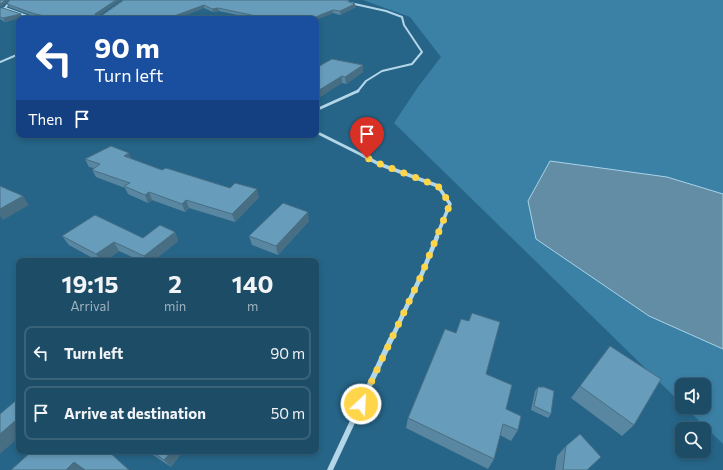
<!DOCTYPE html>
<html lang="en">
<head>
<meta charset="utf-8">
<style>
  body { margin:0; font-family:Commissioner,sans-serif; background:#29566f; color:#f1f3f6; height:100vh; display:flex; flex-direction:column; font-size:15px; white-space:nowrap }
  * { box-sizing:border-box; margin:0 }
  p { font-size:13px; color:#a0b4bf }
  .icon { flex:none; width:22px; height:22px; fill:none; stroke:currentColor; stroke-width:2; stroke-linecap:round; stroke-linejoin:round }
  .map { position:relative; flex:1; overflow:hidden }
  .drawer { position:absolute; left:16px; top:258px; width:303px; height:196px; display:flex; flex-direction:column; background:#1c4c66; border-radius:8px; box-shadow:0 2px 6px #0003,0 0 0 1px #3a637a }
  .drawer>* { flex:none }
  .banner { position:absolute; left:16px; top:16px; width:303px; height:122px; border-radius:8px; box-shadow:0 2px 6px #0003,0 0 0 1px #3a637a; background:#1a4fa0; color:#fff; overflow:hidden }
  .controls { position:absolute; left:675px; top:378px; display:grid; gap:8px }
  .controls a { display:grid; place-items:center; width:36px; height:36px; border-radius:8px; background:#1c4c66; box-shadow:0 2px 6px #0003,0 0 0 1px #3a637a; font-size:20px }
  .pin { position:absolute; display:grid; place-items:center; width:34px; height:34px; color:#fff; margin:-41px -17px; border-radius:50% 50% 50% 0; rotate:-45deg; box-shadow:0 0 4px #0007 }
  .pin .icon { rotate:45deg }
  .me { position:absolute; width:44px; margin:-22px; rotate:25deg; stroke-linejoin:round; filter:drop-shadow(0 0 3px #0008) }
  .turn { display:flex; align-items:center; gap:14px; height:84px; padding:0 12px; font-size:18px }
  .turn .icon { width:52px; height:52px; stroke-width:2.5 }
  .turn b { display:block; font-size:28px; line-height:34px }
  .then { display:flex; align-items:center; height:38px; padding:0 12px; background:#0003; gap:8px; font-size:15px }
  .eta { display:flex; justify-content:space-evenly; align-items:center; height:68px; text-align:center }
  .eta b { font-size:24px; font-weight:700; line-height:28px }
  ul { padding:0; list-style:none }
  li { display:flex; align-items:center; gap:12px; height:54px; margin:0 8px 6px; padding:0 4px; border:2px solid #3a637a; border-radius:8px }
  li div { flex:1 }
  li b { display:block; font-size:15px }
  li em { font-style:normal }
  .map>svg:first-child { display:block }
  .green { fill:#3b80a5 }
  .water { fill:#638da4; stroke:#a7d3e9 }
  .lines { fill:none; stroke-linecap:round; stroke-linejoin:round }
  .minor-far4 { stroke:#b3d6e9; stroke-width:2 }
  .minor-far3 { stroke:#b3d6e9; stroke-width:3 }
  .minor-far2 { stroke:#b3d6e9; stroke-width:3.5 }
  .minor-far1 { stroke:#b3d6e9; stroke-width:4.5 }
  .minor { stroke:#b3d6e9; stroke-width:5.5 }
  .wall { fill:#5987a1 }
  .shaded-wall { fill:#486e83 }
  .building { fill:#679dbb; stroke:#486e83 }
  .route { stroke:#ffd54a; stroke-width:7; stroke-dasharray:0 12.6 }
</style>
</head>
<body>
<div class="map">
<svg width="723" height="470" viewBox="0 0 723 470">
  <rect width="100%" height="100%" fill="#266588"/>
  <path class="green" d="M 363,0 L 723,0 L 723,444 L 685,407 L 704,407 L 704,385 L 682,385 L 682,404 L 394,123 L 418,87 L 441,57 L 410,17 Z"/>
  <path class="water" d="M 550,161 L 667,177 L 723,194 L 723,349 L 649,316 L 536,239 L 528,201 Z"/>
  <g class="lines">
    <path class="minor-far4" d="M 345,0 L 350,3 L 386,11 L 402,17 L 404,25 L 422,52 L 412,64 L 382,71 L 366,81 L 357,92
      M 5,8 L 35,19
      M 0,10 L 5,8 L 11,0
      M 108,12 L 125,0
      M 0,62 L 19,54"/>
    <path class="minor-far3" d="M 316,110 L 358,91
      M 316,132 L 364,156"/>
    <path class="minor-far2" d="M 362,155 L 379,164 L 438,186 L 450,204 L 436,238"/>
    <path class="minor-far1" d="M 391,340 L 421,276 L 437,237"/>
    <path class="minor" d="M 330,470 L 391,339"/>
  </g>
  <path class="wall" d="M 124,0 L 356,7 L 340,15 L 333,13 L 320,18 L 316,20 L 316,19 L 256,19 L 219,11 L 213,12 L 204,8 L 175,19 L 46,19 L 36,17 L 9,7 L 7,4 L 97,17 L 96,18 L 98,18 Z
    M 0,8 L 23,17 L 5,22 L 0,19 Z
    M 363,65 L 363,72 L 346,84 L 342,83 L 316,68 Z
    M 85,159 L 132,159 L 162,170 L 230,188 L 259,197 L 235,222 L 189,208 L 185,212 L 152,200 L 148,203 L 128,194 L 125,188 L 96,177 L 92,170 L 94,168 L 89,167 Z
    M 309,221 L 278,255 L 252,245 L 249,236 Z
    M 175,232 L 178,241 L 153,261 L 141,261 L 119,251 L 105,261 L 98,261 L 69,245 L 62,236 L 143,238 Z
    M 469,321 L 486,374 L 518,430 L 511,441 L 500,435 L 494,459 L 488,469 L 406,428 L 408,418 L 456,333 Z
    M 610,346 L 634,425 L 622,436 L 571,398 Z
    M 538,387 L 551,414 L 548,418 L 531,410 L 535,391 Z
    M 566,446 L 587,470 L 555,470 L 557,456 Z
    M 147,451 L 183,451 L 171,467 Z"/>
  <path class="shaded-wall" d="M 5,0 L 9,0 L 3,6 L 0,7 L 0,4 Z
    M 116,0 L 121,0 L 97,17 L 96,19 L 95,18 L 95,14 Z
    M 355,4 L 356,7 L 340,15 L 340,11 Z
    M 204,5 L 204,8 L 175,19 L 166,19 Z
    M 218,8 L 219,11 L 213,12 L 212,9 Z
    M 333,10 L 333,13 L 320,18 L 316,20 L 316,19 L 312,19 L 320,15 Z
    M 21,14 L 23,17 L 5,22 L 3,18 Z
    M 363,65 L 363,72 L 346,84 L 345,77 Z
    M 342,76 L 342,83 L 316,100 L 316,92 Z
    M 129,153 L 132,161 L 124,156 Z
    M 257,189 L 259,197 L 235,222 L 232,214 Z
    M 149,192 L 152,200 L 148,203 L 145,195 Z
    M 23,196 L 29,205 L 3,220 L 0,216 L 0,209 Z
    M 186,200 L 189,208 L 185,212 L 182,204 Z
    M 308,212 L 309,221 L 278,255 L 276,246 Z
    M 175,232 L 178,241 L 153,261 L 146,261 L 144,256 Z
    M 114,242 L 119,251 L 105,261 L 101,261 L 96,254 Z
    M 15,421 L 19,423 L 19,437 L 0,454 L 0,434 Z
    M 172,451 L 183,451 L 171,467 L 164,460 Z
    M 74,462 L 84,470 L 66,470 Z"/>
  <path class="building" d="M 0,0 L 5,0 L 2,3 L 0,4 Z
    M 10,0 L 116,0 L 95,14 L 95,18 L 98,18 L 124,0 L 346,0 L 349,2 L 355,4 L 340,11 L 333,10 L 320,15 L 312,19 L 270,19 L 218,8 L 212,9 L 204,5 L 166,19 L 60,19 L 35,14 L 7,4 Z
    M 0,8 L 3,8 L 21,14 L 3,18 L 0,17 Z
    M 332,59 L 363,65 L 345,77 L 342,76 L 316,92 L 316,68 Z
    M 111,146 L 129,153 L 124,156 L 162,170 L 166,168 L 230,188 L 235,183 L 257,189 L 232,214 L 186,200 L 182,204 L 149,192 L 145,195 L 124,186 L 130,183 L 92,170 L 100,164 L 85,159 Z
    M 0,186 L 23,196 L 0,209 Z
    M 283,203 L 308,212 L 276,246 L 249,236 Z
    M 95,215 L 143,238 L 160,225 L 175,232 L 144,256 L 114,242 L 96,254 L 62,236 Z
    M 472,313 L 500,322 L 486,374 L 512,385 L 506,409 L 521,416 L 518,430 L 503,424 L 494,459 L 408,418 L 445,329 L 456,333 L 461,319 L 469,321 Z
    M 610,346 L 661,379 L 634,425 L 580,386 Z
    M 538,387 L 544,387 L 554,391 L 551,414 L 534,406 Z
    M 19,398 L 19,423 L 15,421 L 0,434 L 0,414 Z
    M 580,434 L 601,457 L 587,470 L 563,470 L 566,446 Z
    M 32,451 L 108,451 L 129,470 L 85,470 L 74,462 L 66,470 L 11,470 Z
    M 151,451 L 172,451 L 164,460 Z"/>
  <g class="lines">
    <path class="route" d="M 361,404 L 421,276 L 450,204 L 438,186 L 380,164 L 367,158"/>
  </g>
</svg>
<div class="controls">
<a><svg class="icon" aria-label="sound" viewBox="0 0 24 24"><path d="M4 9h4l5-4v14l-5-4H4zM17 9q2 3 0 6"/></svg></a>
<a><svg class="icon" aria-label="search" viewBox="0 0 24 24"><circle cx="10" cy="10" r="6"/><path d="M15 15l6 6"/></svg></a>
</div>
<div class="pin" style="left:367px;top:158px;background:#d93025"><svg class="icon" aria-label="arrive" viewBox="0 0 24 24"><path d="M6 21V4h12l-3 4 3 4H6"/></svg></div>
<svg class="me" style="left:361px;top:404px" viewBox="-20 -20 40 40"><circle r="17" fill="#ffd54a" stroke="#fff" stroke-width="3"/><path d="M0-11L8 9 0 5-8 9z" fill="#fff"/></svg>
<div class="banner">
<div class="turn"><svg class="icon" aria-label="left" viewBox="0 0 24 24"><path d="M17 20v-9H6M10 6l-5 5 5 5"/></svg><div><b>90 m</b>Turn left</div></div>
<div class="then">Then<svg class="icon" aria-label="arrive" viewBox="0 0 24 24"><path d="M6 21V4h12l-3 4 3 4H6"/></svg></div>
</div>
<section class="drawer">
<div class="eta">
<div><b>19:15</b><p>Arrival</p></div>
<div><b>2</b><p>min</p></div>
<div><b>140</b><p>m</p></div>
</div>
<ul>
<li><svg class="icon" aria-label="left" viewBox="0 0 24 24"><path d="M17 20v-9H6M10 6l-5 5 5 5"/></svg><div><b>Turn left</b></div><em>90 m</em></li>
<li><svg class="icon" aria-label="arrive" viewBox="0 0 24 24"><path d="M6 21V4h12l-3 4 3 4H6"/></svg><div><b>Arrive at destination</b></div><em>50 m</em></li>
</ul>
</section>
</div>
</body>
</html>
